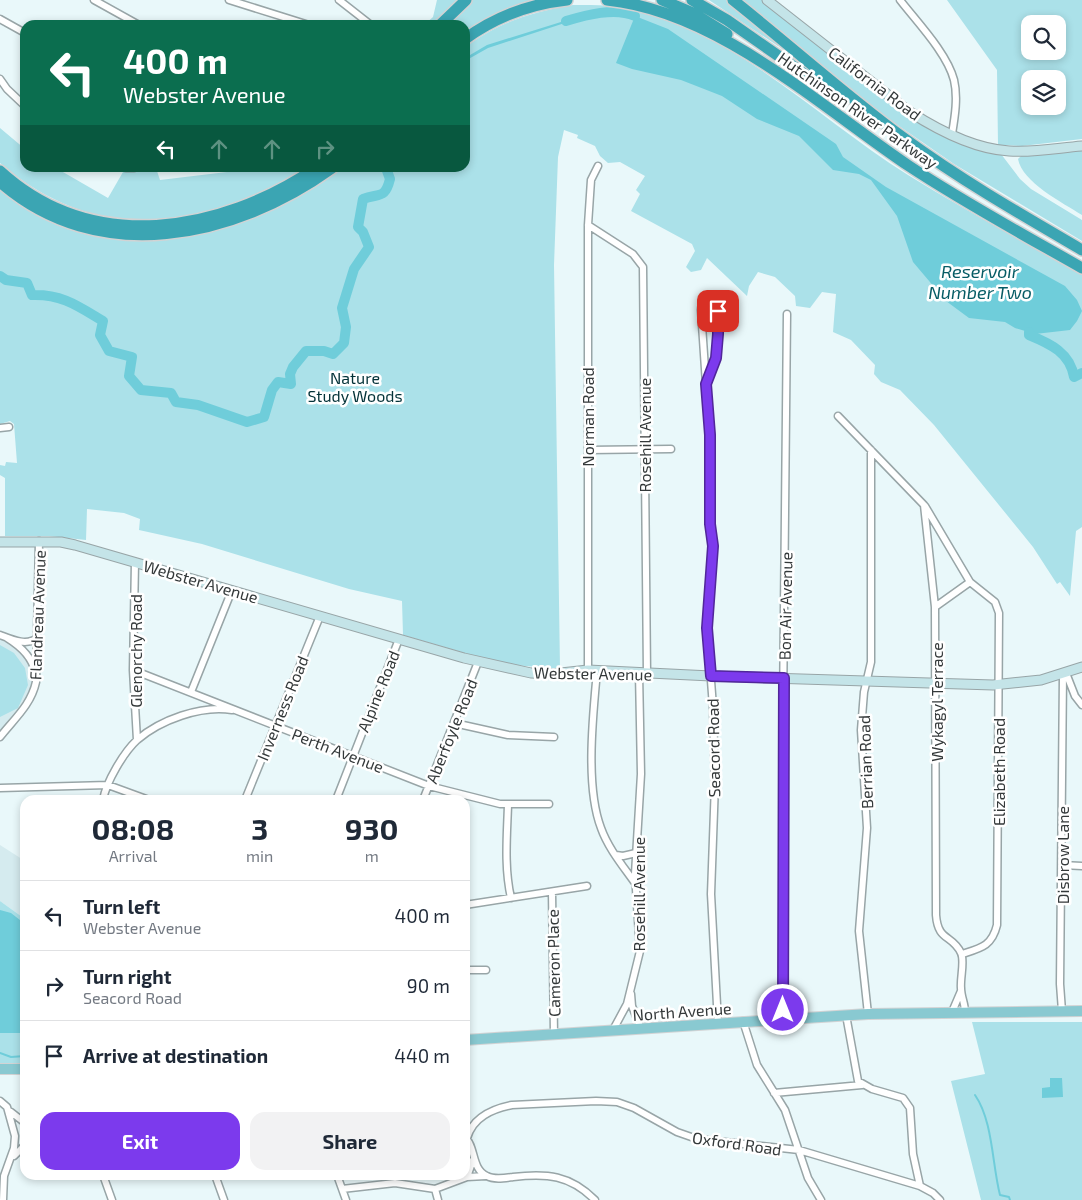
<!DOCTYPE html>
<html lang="en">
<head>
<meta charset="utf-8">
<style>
  body { margin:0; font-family:"Exo 2",sans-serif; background:#f2f2f3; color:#1f2937; height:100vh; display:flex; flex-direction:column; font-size:19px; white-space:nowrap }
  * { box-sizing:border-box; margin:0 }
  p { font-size:16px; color:#747a83 }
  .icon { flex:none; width:28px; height:28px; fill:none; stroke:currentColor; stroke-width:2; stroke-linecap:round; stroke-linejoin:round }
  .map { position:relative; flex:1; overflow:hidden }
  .sheet { position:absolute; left:20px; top:795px; width:450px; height:385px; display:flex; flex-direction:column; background:#fff; border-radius:15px; box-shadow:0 2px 8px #0003 }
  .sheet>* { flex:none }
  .hud { position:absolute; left:20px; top:20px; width:450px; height:152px; border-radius:15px; box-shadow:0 2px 8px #0003; background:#0b6e4f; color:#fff; overflow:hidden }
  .tools { position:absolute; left:1021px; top:15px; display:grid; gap:10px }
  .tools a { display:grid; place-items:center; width:45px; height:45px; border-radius:10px; background:#fff; box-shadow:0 2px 8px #0003; font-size:25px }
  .pin { position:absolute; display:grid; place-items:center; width:42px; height:42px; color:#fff; margin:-21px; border-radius:10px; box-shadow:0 2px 8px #0006 }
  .me { position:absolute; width:55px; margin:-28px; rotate:0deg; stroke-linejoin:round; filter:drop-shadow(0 0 4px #0008) }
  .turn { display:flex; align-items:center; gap:18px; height:105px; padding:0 20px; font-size:22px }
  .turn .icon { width:65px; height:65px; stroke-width:2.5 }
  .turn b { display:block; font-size:35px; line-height:42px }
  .lanes { display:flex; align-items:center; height:48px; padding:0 20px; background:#0003; justify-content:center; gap:25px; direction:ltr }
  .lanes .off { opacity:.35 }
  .eta { display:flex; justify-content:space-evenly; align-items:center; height:85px; text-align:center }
  .eta b { font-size:30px; font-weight:700; line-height:35px }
  .button { display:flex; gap:10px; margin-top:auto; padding:10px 20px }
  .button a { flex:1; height:58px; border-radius:15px; background:#7c3aed; color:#fff; font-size:20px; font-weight:700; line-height:58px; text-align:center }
  .button a+a { background:#f2f2f3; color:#1f2937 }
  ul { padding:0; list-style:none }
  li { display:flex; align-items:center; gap:15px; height:70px; padding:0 20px; border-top:1px solid #e0e1e3 }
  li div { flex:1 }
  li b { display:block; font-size:19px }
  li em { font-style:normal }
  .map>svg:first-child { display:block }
  .built { fill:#d5ebef }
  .green { fill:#abe1e9; fill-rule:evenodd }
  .water { fill:#6fcdda }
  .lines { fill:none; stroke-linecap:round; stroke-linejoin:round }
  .stream { stroke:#6fcdda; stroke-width:2 }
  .river { stroke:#6fcdda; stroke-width:10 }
  .street-casing { stroke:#98a5a7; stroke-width:9 }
  .secondary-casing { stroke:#98a5a7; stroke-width:11 }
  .primary-casing { stroke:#d2d3d4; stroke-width:12 }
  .highway-casing { stroke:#d2d3d4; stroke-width:14 }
  .street { stroke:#fff; stroke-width:6 }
  .secondary { stroke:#c4e4e8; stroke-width:9 }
  .primary { stroke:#89c9d1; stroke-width:10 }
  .highway { stroke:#3ba5b3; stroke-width:11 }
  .route-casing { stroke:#51269a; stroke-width:12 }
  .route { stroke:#7c3aed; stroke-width:9 }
  .labels { text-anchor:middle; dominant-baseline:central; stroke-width:5; stroke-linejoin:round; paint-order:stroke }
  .street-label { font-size:16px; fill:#34393a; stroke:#fff }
  .park-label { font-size:16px; fill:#033238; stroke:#fff }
  .water-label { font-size:18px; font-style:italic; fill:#065c65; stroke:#fff }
</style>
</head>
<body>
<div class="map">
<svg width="1082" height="1200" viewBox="0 0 1082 1200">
  <rect width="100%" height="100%" fill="#e9f8fa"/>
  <path class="built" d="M 0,637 L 18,649 L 29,664 L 33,684 L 18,714 L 0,734 Z
    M 0,845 L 25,861 L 25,919 L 0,901 Z"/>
  <path class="green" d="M 437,0 L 459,0 L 434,25 L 424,25 L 433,17 Z
    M 472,0 L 543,0 L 465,35 L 465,25 L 445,25 Z
    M 709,0 L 726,0 L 779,45 L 778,46 Z
    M 741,0 L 763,0 L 910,115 L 1001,154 L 1020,179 L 1031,189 L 1082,220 L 1082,241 L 954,164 L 873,108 Z
    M 947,0 L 1082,0 L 1082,139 L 1022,146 L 998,145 L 997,70 ZM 1030,24 L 1058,24 L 1058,51 L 1030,51 ZM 1030,79 L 1058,79 L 1058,106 L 1030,106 Z
    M 573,5 C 596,5 619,5 641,11 C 739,37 822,121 908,175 C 965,210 1024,242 1082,275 L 1082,527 L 1076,531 L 1070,596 L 1060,582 L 1057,584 L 1033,547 L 934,425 L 900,390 L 881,382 L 874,374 L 875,365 L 851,340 L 833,332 L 836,294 L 822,292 L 810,308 L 796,306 L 795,296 L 775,277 L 758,272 L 749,286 L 747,296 L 707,258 L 701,270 L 691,272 L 686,267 L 695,251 L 692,244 L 631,211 L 640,194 L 636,190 L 645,176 L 620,162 L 608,163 L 600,156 L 595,146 L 577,138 L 578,135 L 564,130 L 558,157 L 554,265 L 560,669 L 502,664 L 403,635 L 402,601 L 349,589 L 202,544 L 139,530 L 140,519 L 124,513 L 87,509 L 86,540 L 49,536 L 5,536 L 5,478 L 0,475 L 0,465 L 5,466 L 6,462 L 17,463 L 14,424 L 10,421 L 0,424 L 0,190 C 80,260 197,250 285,203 C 298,197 334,169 343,168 C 354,165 367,168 378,168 C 407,168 436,168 465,168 L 465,47 C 503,21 528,13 573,5 Z
    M 0,128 L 25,149 L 25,168 L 56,168 L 108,198 L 123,172 L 140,172 L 145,168 L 156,168 L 160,180 L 261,168 L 308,168 C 202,230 100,248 0,163 Z
    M 1082,150 L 1082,215 C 1063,203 1022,182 1018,159 L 1022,155 Z
    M 0,645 L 14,653 L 25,668 L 28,685 L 18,708 L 0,717 Z
    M 0,901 L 25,919 L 25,1066 L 0,1067 Z
    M 972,1022 L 1082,1022 L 1082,1200 L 981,1200 L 951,1081 L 985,1074 Z"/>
  <path class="water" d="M 635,16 L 668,29 L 836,144 L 843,157 L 886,187 L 1065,286 L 1077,300 L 1082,311 L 1077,321 L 1070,330 L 1035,334 L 1015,328 L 1005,322 L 969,318 L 946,301 L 913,262 L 897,216 L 871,180 L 859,174 L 833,170 L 799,136 L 757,119 L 722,96 L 681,80 L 632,69 L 616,63 Z
    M 577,17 L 577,19 L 488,48 L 465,61 L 465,58 L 487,45 Z
    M 0,910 L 11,913 L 25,924 L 25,1033 L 0,1033 Z
    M 1050,1078 L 1062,1078 L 1063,1097 L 1042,1098 L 1042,1088 L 1050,1087 Z"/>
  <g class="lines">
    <path class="stream" d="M 0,1053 L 11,1057 L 25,1056
      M 975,1095 C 993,1121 992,1164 1000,1195 L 1009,1197 L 1010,1200"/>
    <path class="river" d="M 566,21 C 586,15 615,7 635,16
      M 0,276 L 6,280 L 27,283 L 32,295 C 62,294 78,306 103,321 L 100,335 L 109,351 L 132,357 L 129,376 L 141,390 L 171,393 L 176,402 L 198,405 L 247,422 L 264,417 L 272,390 L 278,382 L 291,384 L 290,374 L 293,367 L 306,351 L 324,351 L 333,354 L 344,343 L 346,327 L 342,308 L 354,269 L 369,247 L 363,232 L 358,227 L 363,199 C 380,193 385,199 390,179 L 386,168
      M 1029,332 L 1029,335 C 1051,344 1070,353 1074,377 L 1082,373"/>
    <defs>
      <path id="street" d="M 94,0 L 139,25
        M 229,0 L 309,25
        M 339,0 L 371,25
        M 900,0 C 917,22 947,53 954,80 C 958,97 955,116 952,134
        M 0,19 L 25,33
        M 0,79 L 7,89 L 25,106
        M 126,168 L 134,168
        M 588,225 L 633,254 L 643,267 L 647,674
        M 706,384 L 701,310 L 702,301 L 706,298 L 714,299 L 717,303 L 718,334 L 716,358 L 706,384 L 711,435 L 710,525 L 713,546 L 707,628 L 713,707 L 715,783 L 711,894 L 718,1023
        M 838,416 L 924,505 L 935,607 L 936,915 C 938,942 952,934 961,953 C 965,961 960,978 961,988 C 961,997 965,1003 965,1012
        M 0,428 L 9,427
        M 588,450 L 671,449
        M 925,506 L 970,582 L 995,602 L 999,613 L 997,925 C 992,946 981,948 962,954
        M 135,562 L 133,670 L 137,740
        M 935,607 L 970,582
        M 0,635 C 13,640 26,646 38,638
        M 7,638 C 20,646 32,656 35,672
        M 133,670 L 429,786 L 500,804 L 549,804
        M 588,670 L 588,225 L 591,180 L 598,166
        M 597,671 C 593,715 585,786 601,828 C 608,848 623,866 635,883
        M 1066,673 L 1075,696 L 1082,705
        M 191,692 L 232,590
        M 454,723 L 508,735 L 554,737
        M 0,737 C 14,719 31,705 36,682 L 39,541
        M 0,788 L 108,785 L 149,800
        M 103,800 C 106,782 124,752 137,740 C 160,720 201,705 232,710
        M 245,800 L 320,616
        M 336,800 L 399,639
        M 423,800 L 478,662
        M 508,805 C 507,836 504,867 511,898
        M 616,855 L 623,856 L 636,853
        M 1062,865 L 1082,866
        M 552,892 L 554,1035
        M 465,905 L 587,886
        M 465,970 L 486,970
        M 631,994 L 632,1006 L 641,1029
        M 1062,1011 L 1060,984 L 1063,674
        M 952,1012 L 961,991
        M 868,1014 L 859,931 L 867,828 L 861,730 L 864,692 L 871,662 L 871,450
        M 846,1015 L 858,1081 L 872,1089 L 903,1098 L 910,1108 L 913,1154 L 920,1186
        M 784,1018 L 783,711 L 787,314
        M 743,1021 L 757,1065 L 785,1110 L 808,1178 L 821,1200
        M 613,1030 L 627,1004 L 640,951 L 635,874 L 641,774 L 639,673
        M 774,1093 L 862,1085
        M 0,1101 L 7,1107 L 15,1136 L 14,1148 L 4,1176 L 3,1200
        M 11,1112 L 25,1123
        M 465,1137 C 476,1147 471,1169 487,1176 C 494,1180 505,1178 513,1177 C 547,1173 570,1175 595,1200
        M 467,1138 C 473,1117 492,1109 512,1105 L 596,1101 L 617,1102 L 634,1108 L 677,1132 L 697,1139 L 799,1150 L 920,1186 L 933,1193 L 940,1200
        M 14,1156 L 25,1145
        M 103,1175 L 112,1200
        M 215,1175 L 224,1200
        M 337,1175 L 346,1200
        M 467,1177 L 473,1160
        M 342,1189 L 395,1183 L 435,1189 L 467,1177 L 486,1176
        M 435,1189 L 438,1200"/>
      <path id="secondary" d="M 767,0 L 910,112 C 938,130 975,149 1009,151 C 1033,153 1058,148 1082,146
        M 0,542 L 61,542 L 75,545 L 464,658 L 531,673 L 552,674 L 588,670 L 711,676 L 993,685 L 1041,680 L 1082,667"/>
      <path id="primary" d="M 465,1040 L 868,1014 L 1082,1011
        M 0,1069 L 25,1069"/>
      <path id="highway" d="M 607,0 C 717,11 820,106 909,166 C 965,203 1024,235 1082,268
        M 662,0 L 693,13 L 727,34
        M 692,0 L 727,20 L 843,101
        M 733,0 C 791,46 845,95 905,139 C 961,180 1022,215 1082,250
        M 440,25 L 466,0
        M 465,39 C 495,17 530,4 567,0
        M 0,171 C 92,255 220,233 316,168
        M 0,182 C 98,268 235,238 332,168"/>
    </defs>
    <use href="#street" class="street-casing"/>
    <use href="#secondary" class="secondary-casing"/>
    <use href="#primary" class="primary-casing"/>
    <use href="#highway" class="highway-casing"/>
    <use href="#street" class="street"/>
    <use href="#secondary" class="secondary"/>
    <use href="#primary" class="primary"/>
    <use href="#highway" class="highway"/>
  </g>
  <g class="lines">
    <defs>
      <path id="route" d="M 718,311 L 718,334 L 716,358 L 706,384 L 710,435 L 710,524 L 713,546 L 707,628 L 711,676 L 784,678 L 783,1010"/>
    </defs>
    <use href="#route" class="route-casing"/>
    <use href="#route" class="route"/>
  </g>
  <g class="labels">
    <g class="street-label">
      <text transform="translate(875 83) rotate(37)">California Road</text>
      <text transform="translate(858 110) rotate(35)">Hutchinson River Parkway</text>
      <text transform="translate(587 417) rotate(-90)">Norman Road</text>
      <text transform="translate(644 435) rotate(-90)">Rosehill Avenue</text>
      <text transform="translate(201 581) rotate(16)">Webster Avenue</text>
      <text transform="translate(785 606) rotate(-89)">Bon Air Avenue</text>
      <text transform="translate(37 615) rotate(-88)">Flandreau Avenue</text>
      <text transform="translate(135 651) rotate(-90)">Glenorchy Road</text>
      <text transform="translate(593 673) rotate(1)">Webster Avenue</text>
      <text transform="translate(378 691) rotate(-68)">Alpine Road</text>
      <text transform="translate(936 702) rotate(-90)">Wykagyl Terrace</text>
      <text transform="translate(282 708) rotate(-68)">Inverness Road</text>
      <text transform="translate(451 731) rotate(-68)">Aberfoyle Road</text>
      <text transform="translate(713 748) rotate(-91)">Seacord Road</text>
      <text transform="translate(338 750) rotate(21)">Perth Avenue</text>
      <text transform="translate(865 762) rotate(-92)">Berrian Road</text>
      <text transform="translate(998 772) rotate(-90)">Elizabeth Road</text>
      <text transform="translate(1062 855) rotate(-90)">Disbrow Lane</text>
      <text transform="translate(638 894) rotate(-90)">Rosehill Avenue</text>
      <text transform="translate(553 963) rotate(-91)">Cameron Place</text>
      <text transform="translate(682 1011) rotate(-4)">North Avenue</text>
      <text transform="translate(737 1143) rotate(8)">Oxford Road</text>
    </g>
    <g class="park-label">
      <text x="355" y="377">Nature<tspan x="355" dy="18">Study Woods</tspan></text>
    </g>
    <g class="water-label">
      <text x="980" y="271">Reservoir<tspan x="980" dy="21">Number Two</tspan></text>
    </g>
  </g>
</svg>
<div class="tools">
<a><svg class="icon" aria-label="search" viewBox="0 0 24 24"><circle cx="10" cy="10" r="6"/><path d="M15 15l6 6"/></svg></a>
<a><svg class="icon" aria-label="layers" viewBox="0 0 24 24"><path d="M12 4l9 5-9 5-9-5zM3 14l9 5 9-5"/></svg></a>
</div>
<div class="pin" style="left:718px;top:311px;background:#d93025"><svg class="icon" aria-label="arrive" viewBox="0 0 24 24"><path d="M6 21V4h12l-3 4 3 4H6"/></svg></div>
<svg class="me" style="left:783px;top:1010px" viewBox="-20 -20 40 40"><circle r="17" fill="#7c3aed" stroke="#fff" stroke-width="3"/><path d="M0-11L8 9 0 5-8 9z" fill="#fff"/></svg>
<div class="hud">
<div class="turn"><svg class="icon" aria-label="left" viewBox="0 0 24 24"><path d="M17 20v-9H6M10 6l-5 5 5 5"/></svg><div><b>400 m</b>Webster Avenue</div></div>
<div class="lanes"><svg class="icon" aria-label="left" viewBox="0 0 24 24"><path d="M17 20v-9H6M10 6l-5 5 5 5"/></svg><svg class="icon off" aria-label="ahead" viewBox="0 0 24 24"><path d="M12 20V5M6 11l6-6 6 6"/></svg><svg class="icon off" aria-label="ahead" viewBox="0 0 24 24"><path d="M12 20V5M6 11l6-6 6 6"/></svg><svg class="icon off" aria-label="right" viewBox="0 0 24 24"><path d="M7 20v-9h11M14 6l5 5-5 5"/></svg></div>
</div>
<section class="sheet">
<div class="eta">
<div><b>08:08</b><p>Arrival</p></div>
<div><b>3</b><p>min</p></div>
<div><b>930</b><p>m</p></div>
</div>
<ul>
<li><svg class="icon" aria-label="left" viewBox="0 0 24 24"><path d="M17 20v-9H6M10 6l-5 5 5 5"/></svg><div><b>Turn left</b><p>Webster Avenue</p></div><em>400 m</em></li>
<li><svg class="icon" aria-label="right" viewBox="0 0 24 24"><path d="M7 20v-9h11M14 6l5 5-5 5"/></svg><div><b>Turn right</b><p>Seacord Road</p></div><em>90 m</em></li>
<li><svg class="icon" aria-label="arrive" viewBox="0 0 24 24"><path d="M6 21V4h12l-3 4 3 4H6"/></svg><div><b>Arrive at destination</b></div><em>440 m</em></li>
</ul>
<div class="button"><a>Exit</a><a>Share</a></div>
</section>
</div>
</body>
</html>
